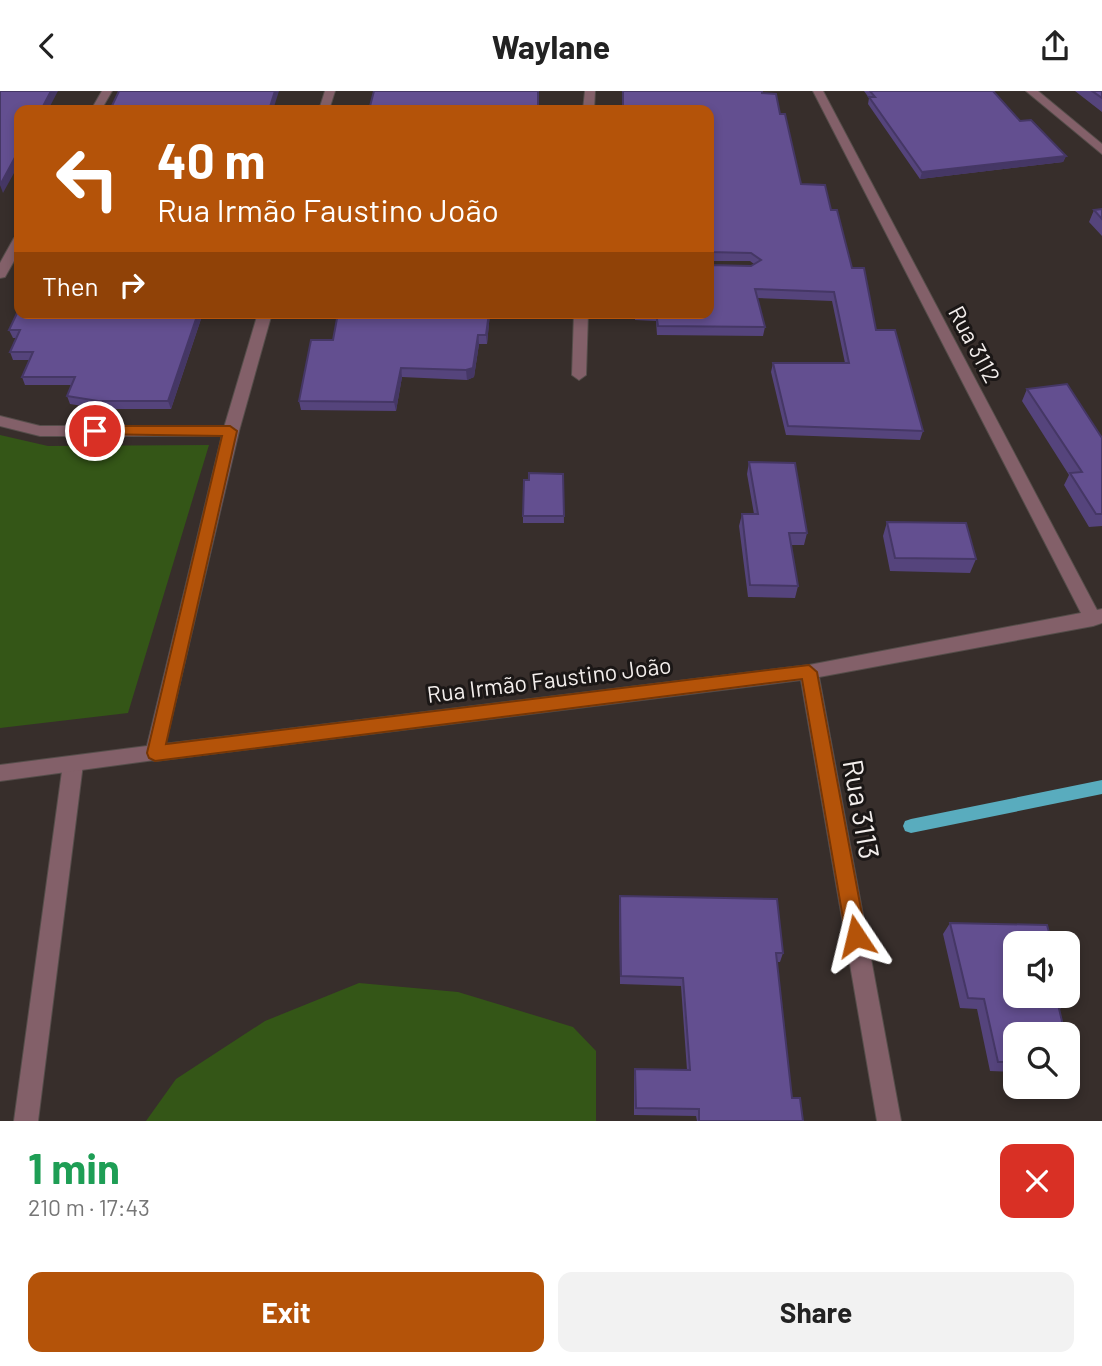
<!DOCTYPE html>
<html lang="en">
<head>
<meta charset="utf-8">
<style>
  body { margin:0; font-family:Barlow,sans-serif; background:#f2f2f2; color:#222; height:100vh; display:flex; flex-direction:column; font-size:26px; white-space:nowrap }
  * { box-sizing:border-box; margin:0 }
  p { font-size:23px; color:#767676 }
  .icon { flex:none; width:38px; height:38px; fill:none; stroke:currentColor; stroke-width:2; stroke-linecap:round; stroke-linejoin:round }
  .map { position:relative; height:1030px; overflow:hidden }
  .drawer { display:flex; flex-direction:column; background:#fff; flex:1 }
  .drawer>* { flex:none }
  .banner { position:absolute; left:14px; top:14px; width:700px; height:214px; border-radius:14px; box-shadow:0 4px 10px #0003; background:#b45309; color:#fff; overflow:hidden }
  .fabs { position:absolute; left:1003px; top:840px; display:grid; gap:14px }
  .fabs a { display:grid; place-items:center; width:77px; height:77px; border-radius:14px; background:#fff; box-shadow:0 4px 10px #0003; font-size:35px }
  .pin { position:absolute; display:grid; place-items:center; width:60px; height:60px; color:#fff; margin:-30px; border:4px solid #fff; border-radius:50%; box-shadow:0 2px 7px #0007 }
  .me { position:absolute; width:77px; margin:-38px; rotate:350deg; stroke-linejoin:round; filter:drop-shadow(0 0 5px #0008) }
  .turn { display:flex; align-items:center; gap:24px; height:147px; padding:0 28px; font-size:32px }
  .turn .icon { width:91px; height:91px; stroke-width:2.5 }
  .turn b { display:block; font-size:49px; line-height:60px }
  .then { display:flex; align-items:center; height:66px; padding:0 28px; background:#0003; gap:14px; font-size:26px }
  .round { display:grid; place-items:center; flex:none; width:74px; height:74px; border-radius:14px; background:#f2f2f2 }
  .headline { display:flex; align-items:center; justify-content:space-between; height:119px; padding:0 28px }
  h1 { font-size:42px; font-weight:700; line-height:52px; color:#1e9e55 }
  .button { display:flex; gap:14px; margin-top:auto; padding:14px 28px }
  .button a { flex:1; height:80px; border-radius:14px; background:#b45309; color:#fff; font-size:28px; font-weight:700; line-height:80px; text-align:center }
  .button a+a { background:#f2f2f2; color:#222 }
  header { display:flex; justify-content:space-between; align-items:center; height:91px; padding:0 28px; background:#fff; font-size:32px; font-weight:700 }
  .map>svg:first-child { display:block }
  .green { fill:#345617 }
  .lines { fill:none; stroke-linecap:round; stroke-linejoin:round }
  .stream { fill:#59acbe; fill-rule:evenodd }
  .minor-casing { stroke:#554d4a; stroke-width:2 }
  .tertiary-casing { stroke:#554d4a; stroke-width:2 }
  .minor { fill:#836069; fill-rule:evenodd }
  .tertiary { fill:#836069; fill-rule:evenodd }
  .wall { fill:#55447c; fill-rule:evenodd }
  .shaded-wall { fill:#453765 }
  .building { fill:#634f90; stroke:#453765; stroke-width:2 }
  .route { fill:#b45309; stroke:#753606; stroke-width:2 }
  .labels { text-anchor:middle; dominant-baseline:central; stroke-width:6; stroke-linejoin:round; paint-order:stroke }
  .street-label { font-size:23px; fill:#f3eeec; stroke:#1b1716 }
  .near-street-label { font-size:28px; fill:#f3eeec; stroke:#1b1716 }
</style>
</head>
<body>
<header><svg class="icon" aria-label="back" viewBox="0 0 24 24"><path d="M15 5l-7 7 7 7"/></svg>Waylane<svg class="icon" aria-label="share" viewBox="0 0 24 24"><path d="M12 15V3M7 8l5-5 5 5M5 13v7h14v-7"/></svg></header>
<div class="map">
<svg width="1102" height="1030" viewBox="0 0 1102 1030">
  <rect width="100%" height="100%" fill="#372e2b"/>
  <path class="green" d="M 0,344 L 48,355 L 209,354 L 128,622 L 0,637 Z
    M 359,892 L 458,901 L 573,936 L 596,960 L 596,1030 L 146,1030 L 176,988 L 265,930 Z"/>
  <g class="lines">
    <path class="stream" d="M 1102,689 L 1102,703 L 911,742 L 905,740 L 903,735 L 905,730 L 911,728 Z"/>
    <defs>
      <path id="minor" d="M 102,0 L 112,0 L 101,19 L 91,19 Z
        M 585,0 L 595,0 L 594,19 L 583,19 Z
        M 813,0 L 823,0 L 1097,519 L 1102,518 L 1102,532 L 1093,535 L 819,586 L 901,1030 L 877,1030 L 801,589 L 155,670 L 148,668 L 145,662 L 148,656 L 155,654 L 809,574 L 1081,522 Z
        M 1026,0 L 1038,0 L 1102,53 L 1102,63 Z
        M 19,146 L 19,161 L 5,186 L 0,187 L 0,172 L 14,147 Z
        M 574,222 L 588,222 L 586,284 L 579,289 L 572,284 Z
        M 0,325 L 40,335 L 231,335 L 239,340 L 231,345 L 40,345 L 0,335 Z
        M 73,665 L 80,667 L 83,673 L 38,1030 L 14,1030 L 63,673 L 66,667 Z"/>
      <path id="tertiary" d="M 325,0 L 335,0 L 329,19 L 319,19 Z
        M 258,222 L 272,222 L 239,340 L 162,668 L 0,690 L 0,674 L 147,655 L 223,340 Z"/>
    </defs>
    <use href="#minor" class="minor-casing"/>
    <use href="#tertiary" class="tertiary-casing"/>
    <use href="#minor" class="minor"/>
    <use href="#tertiary" class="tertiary"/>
  </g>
  <path class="wall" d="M 622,0 L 762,2 L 780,23 L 801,93 L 831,119 L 852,177 L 876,239 L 923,340 L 920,349 L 786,344 L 771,281 L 773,272 L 845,272 L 832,210 L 757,207 L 765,236 L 763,245 L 657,244 L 656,230 L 635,229 L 635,222 L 709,222 ZM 710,170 L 750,170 L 754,173 L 751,175 L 710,174 Z
    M 864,0 L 993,0 L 1020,30 L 1066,65 L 1063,71 L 920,88 L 868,13 L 869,7 Z
    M 1075,0 L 1102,0 L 1102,21 Z
    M 1102,118 L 1102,145 L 1089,131 L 1094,119 Z
    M 203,222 L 171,318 L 101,318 L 70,313 L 67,305 L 71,294 L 25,294 L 22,286 L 29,269 L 13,269 L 10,261 L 16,247 L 13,247 L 9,239 Z
    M 490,222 L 487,253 L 479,253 L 474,286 L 467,289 L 402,286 L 396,320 L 301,319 L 299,310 L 333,249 Z
    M 1027,298 L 1102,347 L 1102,435 L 1089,436 L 1064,394 L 1069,384 L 1022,310 Z
    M 749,371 L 807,442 L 804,454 L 791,454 L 798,495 L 795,507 L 748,506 L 739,435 L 742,423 L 754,423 L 747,383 Z
    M 563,383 L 564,432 L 523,432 L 523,425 L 529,389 Z
    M 887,431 L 976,468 L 970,482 L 890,480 L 883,445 Z
    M 620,805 L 783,862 L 780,871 L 777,871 L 792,1007 L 803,1030 L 697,1030 L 696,1025 L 634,1024 L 634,985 L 635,978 L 687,979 L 681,895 L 620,893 L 619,814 Z
    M 950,832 L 1068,910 L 1059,919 L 1015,943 L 1015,981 L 990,980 L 977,918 L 960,917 L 943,843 Z"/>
  <path class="shaded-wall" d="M 51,0 L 58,0 L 48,19 L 41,19 Z
    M 275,0 L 279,0 L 273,19 L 269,19 Z
    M 19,59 L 19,73 L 3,102 L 0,94 Z
    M 1066,65 L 1063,71 L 920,88 L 922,81 Z
    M 198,222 L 203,222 L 171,318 L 168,310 Z
    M 489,222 L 490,222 L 487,253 L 486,244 Z
    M 478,244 L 479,253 L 474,286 L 467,289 L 466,279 Z
    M 401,277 L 402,286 L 396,320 L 394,311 Z"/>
  <path class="building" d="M 0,0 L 51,0 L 41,19 L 19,19 L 19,59 L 0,94 Z
    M 119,0 L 275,0 L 269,19 L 110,19 Z
    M 374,0 L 538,0 L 538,19 L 369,19 Z
    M 623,0 L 762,0 L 762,2 L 776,3 L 780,23 L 785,23 L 801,93 L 825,94 L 831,119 L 837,119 L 852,177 L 864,177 L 876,239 L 895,239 L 923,340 L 788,335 L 773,272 L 849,272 L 834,201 L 755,198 L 765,236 L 658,235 L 656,222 L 709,222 L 709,165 L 710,174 L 751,175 L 761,169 L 751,162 L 709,161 L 709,19 L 623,19 Z
    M 870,0 L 993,0 L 1020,30 L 1031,29 L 1066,65 L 922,81 L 869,6 L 875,6 Z
    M 1092,0 L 1102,0 L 1102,7 Z
    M 1102,118 L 1102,128 L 1094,119 Z
    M 19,218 L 19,222 L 198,222 L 168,310 L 98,310 L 67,305 L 75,286 L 22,286 L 33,261 L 10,261 L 20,239 L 9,239 Z
    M 338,222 L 489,222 L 486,244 L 478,244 L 473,277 L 466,279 L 401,277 L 394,311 L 299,310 L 311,249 L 333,249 Z
    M 1067,293 L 1102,347 L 1102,423 L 1096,423 L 1070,382 L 1082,381 L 1027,298 Z
    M 749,371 L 795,372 L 807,442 L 789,442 L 798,495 L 750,494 L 742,423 L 758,423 Z
    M 529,382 L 563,383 L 564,425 L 523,425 L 524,389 L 529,389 Z
    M 887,431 L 966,432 L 976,468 L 895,467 Z
    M 620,805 L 777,808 L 783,862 L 776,862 L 792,1007 L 800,1007 L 803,1030 L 699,1030 L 699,1018 L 636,1017 L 635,978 L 690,979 L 683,887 L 621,885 Z
    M 950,832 L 1047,834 L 1052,852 L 1015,852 L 1015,905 L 1067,905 L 1068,910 L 1057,909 L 1065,943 L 1015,943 L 1015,971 L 998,971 L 984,908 L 968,907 Z
    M 1068,951 L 1073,973 L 1068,972 Z"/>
  <path class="route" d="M 95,335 L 230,335 L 237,340 L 166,653 L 809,574 L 817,581 L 866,845 L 863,852 L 856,854 L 849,852 L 846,845 L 802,588 L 155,670 L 149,667 L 147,662 L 222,345 L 90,343 L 88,340 Z"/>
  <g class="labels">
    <g class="street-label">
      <text transform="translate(975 253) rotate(62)">Rua 3112</text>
      <text transform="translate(549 588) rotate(-7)">Rua Irmão Faustino João</text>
    </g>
    <g class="near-street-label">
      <text transform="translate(862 718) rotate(80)">Rua 3113</text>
    </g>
  </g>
</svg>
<div class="fabs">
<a><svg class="icon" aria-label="sound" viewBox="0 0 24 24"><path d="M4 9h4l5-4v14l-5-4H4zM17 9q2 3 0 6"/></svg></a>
<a><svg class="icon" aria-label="search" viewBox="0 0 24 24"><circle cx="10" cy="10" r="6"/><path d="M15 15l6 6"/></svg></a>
</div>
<div class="pin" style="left:95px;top:340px;background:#d93025"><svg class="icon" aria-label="arrive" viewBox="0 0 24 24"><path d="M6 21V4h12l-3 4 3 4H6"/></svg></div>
<svg class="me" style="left:856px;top:845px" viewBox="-20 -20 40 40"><path d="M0-17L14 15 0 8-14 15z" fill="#b45309" stroke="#fff" stroke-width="4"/></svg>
<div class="banner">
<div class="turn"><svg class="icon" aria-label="left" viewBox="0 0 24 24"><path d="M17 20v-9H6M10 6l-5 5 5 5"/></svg><div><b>40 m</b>Rua Irmão Faustino João</div></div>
<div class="then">Then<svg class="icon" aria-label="right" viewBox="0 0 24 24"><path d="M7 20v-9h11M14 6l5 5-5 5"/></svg></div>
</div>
</div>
<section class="drawer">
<div class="headline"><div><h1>1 min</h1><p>210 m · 17:43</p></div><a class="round" style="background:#d93025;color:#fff"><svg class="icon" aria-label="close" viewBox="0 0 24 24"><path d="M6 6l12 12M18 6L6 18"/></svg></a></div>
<div class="button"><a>Exit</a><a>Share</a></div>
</section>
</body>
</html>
